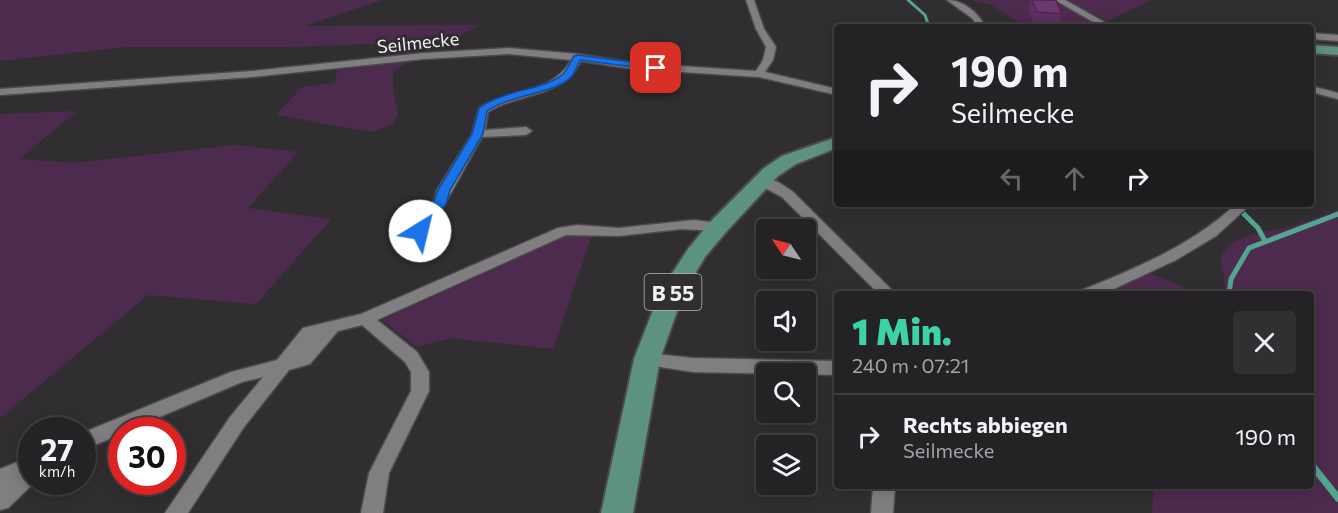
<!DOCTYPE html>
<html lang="de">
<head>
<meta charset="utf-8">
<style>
  body { margin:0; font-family:Commissioner,sans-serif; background:#312f32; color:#f1f3f6; height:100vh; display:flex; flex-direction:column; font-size:22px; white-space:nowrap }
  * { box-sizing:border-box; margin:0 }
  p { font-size:20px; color:#a3a4a7 }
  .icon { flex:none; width:33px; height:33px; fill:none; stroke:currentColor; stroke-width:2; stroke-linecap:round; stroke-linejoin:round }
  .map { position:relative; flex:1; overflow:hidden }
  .sheet { position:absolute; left:834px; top:291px; width:480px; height:198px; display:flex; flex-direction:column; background:#252225; border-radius:6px; box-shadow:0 3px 15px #0003,0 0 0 2px #423f42 }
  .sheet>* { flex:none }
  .banner { position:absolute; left:834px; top:24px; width:480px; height:183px; border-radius:6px; box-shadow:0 3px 15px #0003,0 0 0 2px #423f42; background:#252225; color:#f1f3f6; overflow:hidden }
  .needle { width:39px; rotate:305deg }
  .controls { position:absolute; left:756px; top:219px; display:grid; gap:12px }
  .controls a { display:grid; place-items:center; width:60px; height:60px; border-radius:6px; background:#252225; box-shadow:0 3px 15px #0003,0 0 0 2px #423f42; font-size:30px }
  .speed { position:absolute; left:18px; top:417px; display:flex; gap:12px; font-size:30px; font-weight:700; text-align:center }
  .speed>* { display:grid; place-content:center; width:78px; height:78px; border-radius:50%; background:#252225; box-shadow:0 3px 15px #0003,0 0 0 2px #423f42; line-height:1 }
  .speed small { font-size:15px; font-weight:400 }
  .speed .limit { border:9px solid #d22; background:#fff; color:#111 }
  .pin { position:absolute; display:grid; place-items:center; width:51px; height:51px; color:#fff; margin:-26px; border-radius:12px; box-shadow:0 3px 9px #0006 }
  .me { position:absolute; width:66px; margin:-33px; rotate:36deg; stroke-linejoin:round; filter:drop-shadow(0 0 4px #0008) }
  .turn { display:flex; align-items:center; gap:21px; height:126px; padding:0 18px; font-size:27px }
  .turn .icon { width:78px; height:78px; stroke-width:2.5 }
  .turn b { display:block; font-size:42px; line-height:51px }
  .lanes { display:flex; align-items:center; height:57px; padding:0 18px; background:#0003; justify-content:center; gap:30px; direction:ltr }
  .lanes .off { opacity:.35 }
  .round { display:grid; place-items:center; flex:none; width:63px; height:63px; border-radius:6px; background:#312f32 }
  .summary { display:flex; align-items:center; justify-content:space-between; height:102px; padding:0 18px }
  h1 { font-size:36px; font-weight:800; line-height:45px; color:#3cd4a4 }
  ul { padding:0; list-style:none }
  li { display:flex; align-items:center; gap:18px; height:84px; padding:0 18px; border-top:2px solid #423f42 }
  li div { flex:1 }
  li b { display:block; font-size:22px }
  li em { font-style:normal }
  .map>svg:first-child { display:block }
  .green { fill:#4d2b4e }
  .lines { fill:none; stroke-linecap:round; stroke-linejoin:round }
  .stream-far2 { stroke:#52a68f; stroke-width:3 }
  .stream-far1 { stroke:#52a68f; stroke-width:5 }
  .stream { stroke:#52a68f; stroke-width:7 }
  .street-casing { stroke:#4d4a4d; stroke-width:3 }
  .primary-casing { stroke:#4d4a4d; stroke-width:4 }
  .street { fill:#817e81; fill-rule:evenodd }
  .primary { fill:#5d927f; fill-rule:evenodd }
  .wall { fill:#5e2f60 }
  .building { fill:#6d3770; stroke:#4c264e; stroke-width:1.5 }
  .route { fill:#1a73e8; stroke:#114b97; stroke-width:1.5 }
  .labels { text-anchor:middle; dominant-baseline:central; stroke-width:6; stroke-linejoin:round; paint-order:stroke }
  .far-street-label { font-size:18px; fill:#f2f0f2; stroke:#312e31 }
  .shield { fill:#312e31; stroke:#b8b6b8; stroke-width:1.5 }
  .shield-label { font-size:21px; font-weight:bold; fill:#f2f0f2 }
</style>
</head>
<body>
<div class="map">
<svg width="1338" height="513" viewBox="0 0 1338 513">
  <rect width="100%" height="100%" fill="#312e31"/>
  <path class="green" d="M 0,0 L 382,0 L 304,26 L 480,25 L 450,41 L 292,47 L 127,47 L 0,61 Z
    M 970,0 L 1055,0 L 1086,16 L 1098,27 L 1039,27 L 1017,21 L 991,5 Z
    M 1063,0 L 1151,0 L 1108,21 Z
    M 411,61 L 393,71 L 393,88 L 398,115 L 393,124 L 372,132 L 276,115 L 302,87 L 335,83 L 337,70 Z
    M 77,111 L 19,159 L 74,163 L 235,145 L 298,152 L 248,208 L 331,219 L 256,304 L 148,295 L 0,418 L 0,114 Z
    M 1338,210 L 1338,513 L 1152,513 L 1154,486 L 1311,486 L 1311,294 L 1223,294 C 1229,278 1217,261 1222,254 C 1237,233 1263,233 1285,228 C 1303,223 1321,216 1338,210 Z
    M 573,233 L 592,235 L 553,349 L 450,338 L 417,347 L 382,320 Z
    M 1150,273 L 1200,294 L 1104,294 Z"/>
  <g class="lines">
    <path class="stream-far2" d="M 908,0 L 925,15 L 929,27"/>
    <path class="stream-far1" d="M 1223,204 L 1226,205
      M 1244,214 L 1258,228 L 1265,241
      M 1229,294 L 1231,279 L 1249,248 L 1338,214"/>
    <path class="stream" d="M 1311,464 L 1338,498"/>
    <defs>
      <path id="street" d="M 746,0 L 754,0 L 764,29 L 776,47 L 773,60 L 765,72 L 837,89 L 837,95 L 759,77 L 634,69 L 581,61 C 560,100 521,91 488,112 L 485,130 L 526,127 L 532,131 L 526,135 L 482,137 C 463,170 447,204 425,234 L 420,235 L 413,231 L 433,204 L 437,190 L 472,134 L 479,108 C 509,89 553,94 571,60 L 509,54 L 424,59 L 252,77 L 0,95 L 0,89 L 252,71 L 424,53 L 509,48 L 578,54 L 634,63 L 756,71 L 763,60 L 766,47 L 756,29 Z
        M 947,0 C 963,0 979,13 985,27 L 977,27 L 973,19 Z
        M 1055,0 L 1065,0 L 1113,27 L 1102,27 Z
        M 1311,33 L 1338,35 L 1338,41 L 1311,39 Z
        M 1311,86 L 1338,93 L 1338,99 L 1311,92 Z
        M 762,177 L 778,182 L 792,191 L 896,294 L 879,294 L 782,197 L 757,184 L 755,181 L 757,178 Z
        M 1236,204 L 1251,204 L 1216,236 L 1176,260 L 1103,294 L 1080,294 L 1082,290 C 1137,268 1192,245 1236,204 Z
        M 694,220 L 718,223 L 725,227 L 718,231 L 681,229 L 619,236 L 566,235 L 377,320 L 417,352 L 429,372 L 429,391 L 389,473 L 383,513 L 361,513 L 369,473 L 411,391 L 411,372 L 405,362 L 362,325 L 338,331 L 310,364 L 289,370 L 244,427 L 188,513 L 165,513 L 230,417 L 263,377 L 242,382 L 129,430 L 122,430 L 122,434 L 82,450 L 82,433 L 231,372 L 277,360 L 303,328 L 361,314 L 558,228 L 577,225 L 619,228 Z
        M 647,353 L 693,358 L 837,361 L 837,375 L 693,372 L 641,364 L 638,359 L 641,354 Z
        M 32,456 L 32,482 L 35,482 L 8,508 L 0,510 L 0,469 Z
        M 873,486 L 895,486 L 893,513 L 871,513 Z"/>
      <path id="primary" d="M 1311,45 L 1338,47 L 1338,55 L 1311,53 Z
        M 837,137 L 837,148 L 796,164 L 778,176 L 726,232 L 705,257 L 684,292 L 660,359 L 633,513 L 601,513 L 634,359 L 660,292 L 688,249 L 710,222 L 764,168 L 782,156 Z"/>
    </defs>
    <use href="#street" class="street-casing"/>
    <use href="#primary" class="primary-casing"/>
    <use href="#street" class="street"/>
    <use href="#primary" class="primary"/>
  </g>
  <path class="wall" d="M 1030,0 L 1056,0 L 1062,14 L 1058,25 L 1033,23 L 1028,8 Z"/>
  <path class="building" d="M 1032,0 L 1056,0 L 1062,14 L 1037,12 Z"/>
  <path class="route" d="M 578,55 L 656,65 L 660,68 L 656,70 L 580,60 C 577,66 575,73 571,77 C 557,93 509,95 487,111 L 483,134 L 450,190 L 446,204 L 425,233 L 415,233 L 413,231 L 433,203 L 438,190 L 472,134 L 479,108 C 503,90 543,90 562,75 C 567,71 570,62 574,56 Z"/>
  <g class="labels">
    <g class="far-street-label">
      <text transform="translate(418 42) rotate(-6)">Seilmecke</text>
    </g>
    <rect class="shield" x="644.5" y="274" width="57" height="36" rx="4.5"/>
    <g class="shield-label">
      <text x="673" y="292">B 55</text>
    </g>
  </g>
</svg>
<div class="controls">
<a><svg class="needle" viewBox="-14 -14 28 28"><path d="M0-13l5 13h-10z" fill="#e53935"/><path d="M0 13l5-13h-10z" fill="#a3a4a7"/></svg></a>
<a><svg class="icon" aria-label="sound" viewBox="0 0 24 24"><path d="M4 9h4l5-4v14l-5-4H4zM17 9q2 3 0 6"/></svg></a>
<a><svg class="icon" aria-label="search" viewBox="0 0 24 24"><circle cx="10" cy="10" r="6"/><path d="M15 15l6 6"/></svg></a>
<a><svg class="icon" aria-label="layers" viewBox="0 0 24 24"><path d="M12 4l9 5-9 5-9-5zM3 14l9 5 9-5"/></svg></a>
</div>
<div class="speed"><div>27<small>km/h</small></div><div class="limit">30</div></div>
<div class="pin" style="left:656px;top:68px;background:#d93025"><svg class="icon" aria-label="arrive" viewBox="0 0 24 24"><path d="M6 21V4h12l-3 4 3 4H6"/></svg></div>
<svg class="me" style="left:420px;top:231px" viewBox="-20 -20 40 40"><circle r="19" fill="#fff"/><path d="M0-13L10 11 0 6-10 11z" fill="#1a73e8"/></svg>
<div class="banner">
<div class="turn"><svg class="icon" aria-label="right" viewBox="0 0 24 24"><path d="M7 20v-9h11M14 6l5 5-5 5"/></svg><div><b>190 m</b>Seilmecke</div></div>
<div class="lanes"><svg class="icon off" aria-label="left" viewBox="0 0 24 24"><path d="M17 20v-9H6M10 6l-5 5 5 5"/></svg><svg class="icon off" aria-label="ahead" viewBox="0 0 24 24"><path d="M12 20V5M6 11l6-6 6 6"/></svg><svg class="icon" aria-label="right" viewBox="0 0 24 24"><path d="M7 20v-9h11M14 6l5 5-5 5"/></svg></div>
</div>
<section class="sheet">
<div class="summary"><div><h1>1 Min.</h1><p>240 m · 07:21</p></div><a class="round"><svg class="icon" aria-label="close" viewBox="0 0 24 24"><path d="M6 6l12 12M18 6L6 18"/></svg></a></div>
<ul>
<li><svg class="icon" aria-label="right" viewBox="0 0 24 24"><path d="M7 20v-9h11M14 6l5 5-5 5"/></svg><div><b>Rechts abbiegen</b><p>Seilmecke</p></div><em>190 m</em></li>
</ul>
</section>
</div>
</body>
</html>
